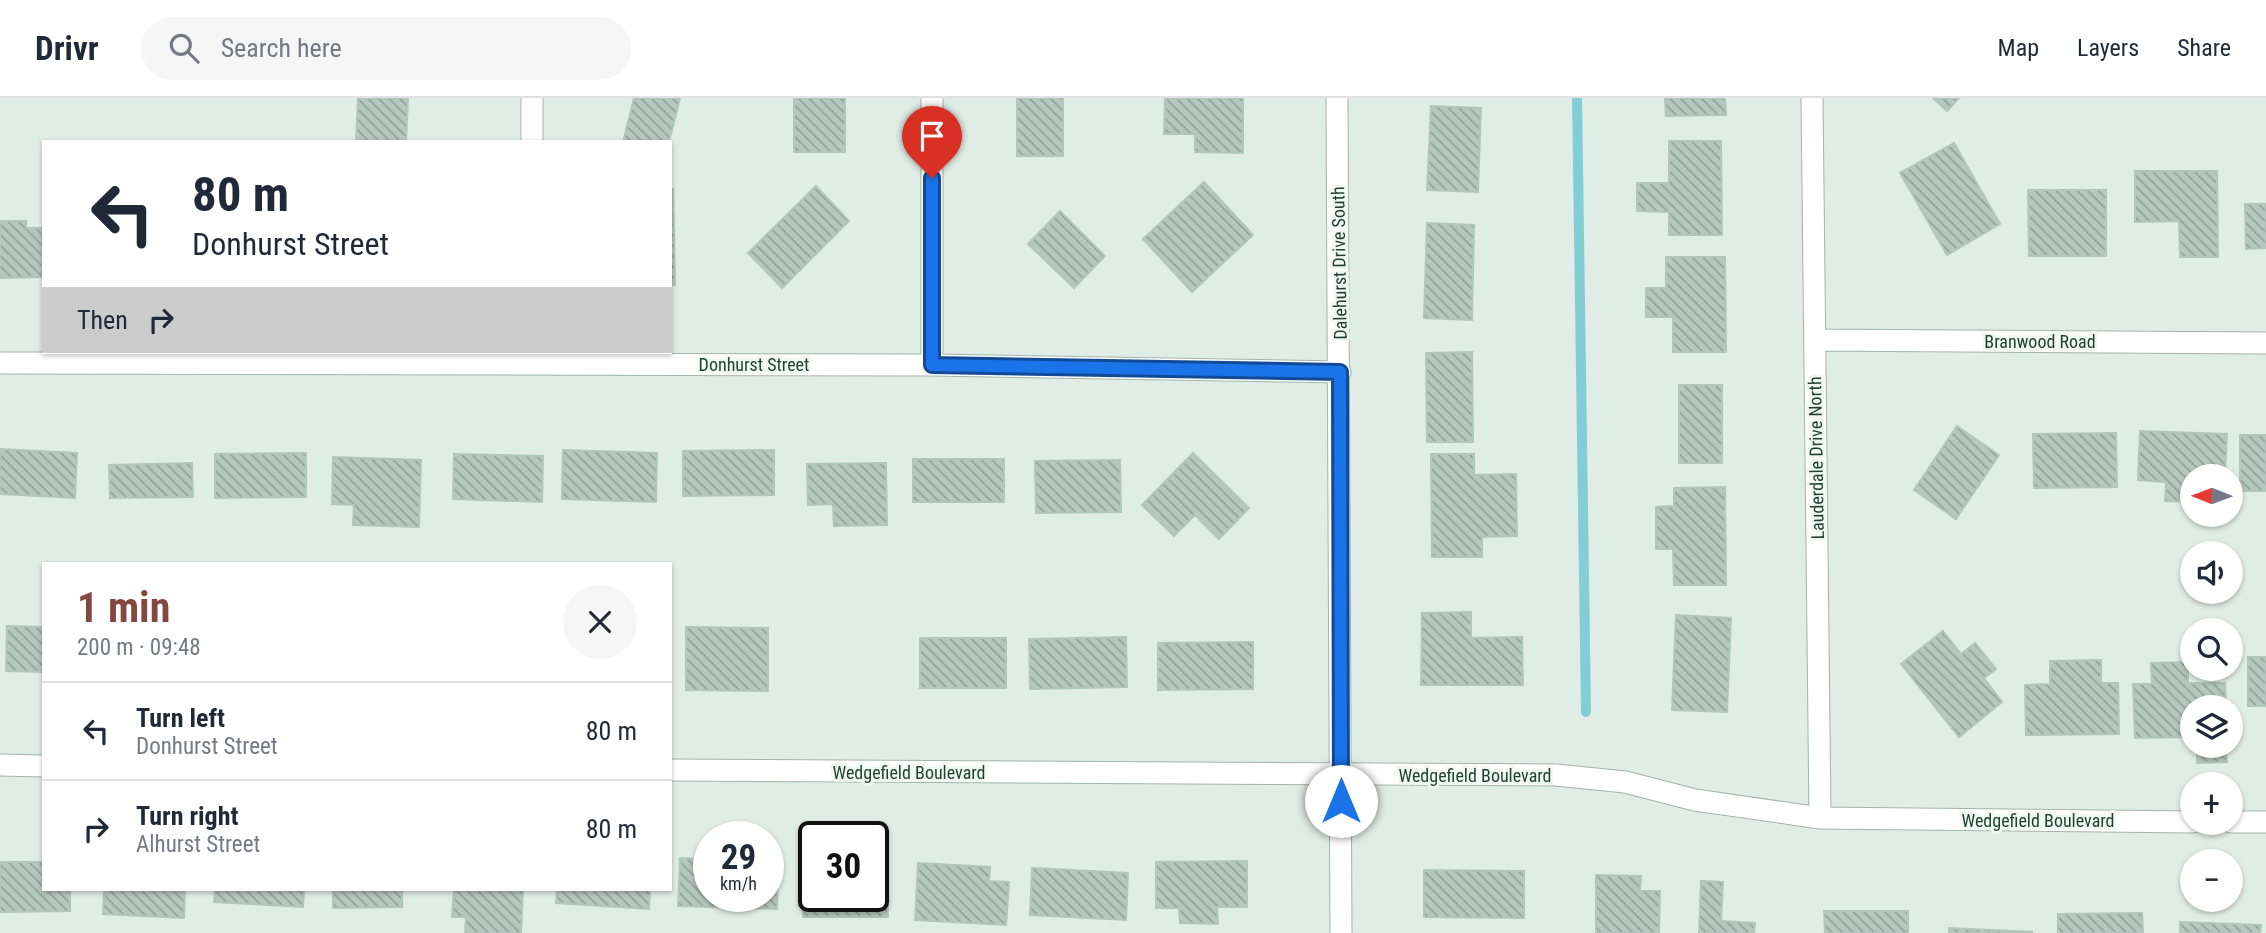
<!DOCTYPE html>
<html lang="en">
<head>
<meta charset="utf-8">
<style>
  body { margin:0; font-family:"Roboto Condensed",sans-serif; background:#f6f6f7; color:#1f2937; height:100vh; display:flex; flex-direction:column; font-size:26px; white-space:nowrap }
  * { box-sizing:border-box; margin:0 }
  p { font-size:23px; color:#747a83 }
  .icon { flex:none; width:38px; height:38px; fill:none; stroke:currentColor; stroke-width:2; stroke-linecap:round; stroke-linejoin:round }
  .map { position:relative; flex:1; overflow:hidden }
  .panel { position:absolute; left:42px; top:464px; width:630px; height:329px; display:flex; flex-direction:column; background:#fff; border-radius:0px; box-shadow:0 2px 5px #0004 }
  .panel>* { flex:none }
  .hud { position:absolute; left:42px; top:42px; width:630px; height:214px; border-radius:0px; box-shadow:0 2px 5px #0004; background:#fff; color:#1f2937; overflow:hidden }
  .needle { width:46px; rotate:271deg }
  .buttons { position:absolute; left:2180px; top:366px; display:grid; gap:14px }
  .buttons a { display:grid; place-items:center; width:63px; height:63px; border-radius:50%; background:#fff; box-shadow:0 2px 5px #0004; font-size:35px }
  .speed { position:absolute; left:693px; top:723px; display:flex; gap:14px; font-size:35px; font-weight:700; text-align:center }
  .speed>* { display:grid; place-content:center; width:91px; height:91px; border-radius:50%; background:#fff; box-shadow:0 2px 5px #0004; line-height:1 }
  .speed small { font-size:18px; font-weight:400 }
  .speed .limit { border:4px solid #111; border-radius:10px; background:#fff; color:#111 }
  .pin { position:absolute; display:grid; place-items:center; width:60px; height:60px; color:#fff; margin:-72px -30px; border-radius:50% 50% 50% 0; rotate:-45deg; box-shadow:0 0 7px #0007 }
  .pin .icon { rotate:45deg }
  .me { position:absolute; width:77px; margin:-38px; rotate:0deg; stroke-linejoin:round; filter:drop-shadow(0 0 5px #0008) }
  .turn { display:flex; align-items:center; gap:24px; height:147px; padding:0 35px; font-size:32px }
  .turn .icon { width:91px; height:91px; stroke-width:2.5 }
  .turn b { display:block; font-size:49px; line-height:60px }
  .then { display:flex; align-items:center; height:66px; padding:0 35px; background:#0003; gap:14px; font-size:26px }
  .round { display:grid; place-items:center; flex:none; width:74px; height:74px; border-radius:37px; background:#f6f6f7 }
  .summary { display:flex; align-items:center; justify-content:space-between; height:119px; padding:0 35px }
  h1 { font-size:42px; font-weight:700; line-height:52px; color:#834841 }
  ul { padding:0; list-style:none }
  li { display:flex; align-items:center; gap:21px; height:98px; padding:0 35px; border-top:2px solid #e0e1e3 }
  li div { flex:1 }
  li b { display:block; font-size:26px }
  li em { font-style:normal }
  header { display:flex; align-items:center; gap:42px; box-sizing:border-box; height:98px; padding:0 35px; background:#fff; border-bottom:2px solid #e0e1e3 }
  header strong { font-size:33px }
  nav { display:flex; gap:38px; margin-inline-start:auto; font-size:24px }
  .search { width:490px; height:63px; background:#f6f6f7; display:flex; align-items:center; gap:18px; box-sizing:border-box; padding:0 24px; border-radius:38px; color:#747a83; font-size:26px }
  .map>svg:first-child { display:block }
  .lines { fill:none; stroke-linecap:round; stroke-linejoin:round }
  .stream { stroke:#83ced6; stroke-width:10 }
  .building { fill:url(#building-back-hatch); stroke:#b2c6bc; stroke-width:2 }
  .street-casing { stroke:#a2b4ad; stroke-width:23 }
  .street { stroke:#fff; stroke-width:21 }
  .route-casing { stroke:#114b97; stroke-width:18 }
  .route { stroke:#1a73e8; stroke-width:12 }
  .labels { text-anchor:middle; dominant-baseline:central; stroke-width:6; stroke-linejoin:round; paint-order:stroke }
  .street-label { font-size:18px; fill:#1f3e34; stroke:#f1f8f4 }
</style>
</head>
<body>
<header>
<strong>Drivr</strong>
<div class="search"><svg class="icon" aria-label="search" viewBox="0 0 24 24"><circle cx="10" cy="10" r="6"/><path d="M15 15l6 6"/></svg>Search here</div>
<nav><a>Map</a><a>Layers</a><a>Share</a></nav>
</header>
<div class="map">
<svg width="2266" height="835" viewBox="0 0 2266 835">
  <defs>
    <pattern id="building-back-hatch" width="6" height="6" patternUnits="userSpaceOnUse" patternTransform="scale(1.75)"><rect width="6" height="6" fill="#b5c7bf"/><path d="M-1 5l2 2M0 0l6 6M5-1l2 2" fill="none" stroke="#93a39c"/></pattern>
  </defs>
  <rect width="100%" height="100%" fill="#e0ece6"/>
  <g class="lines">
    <path class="stream" d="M 1577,0 L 1586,614"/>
  </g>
  <path class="building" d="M 358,0 L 408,0 L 406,44 L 356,44 Z
    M 634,0 L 680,0 L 669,44 L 623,44 Z
    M 794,0 L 845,0 L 845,54 L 794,54 Z
    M 1017,0 L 1063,0 L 1063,58 L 1017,58 Z
    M 1194,0 L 1243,0 L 1243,55 L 1195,54 L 1195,36 L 1164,36 L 1165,1 Z
    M 1665,0 L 1725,0 L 1726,17 L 1666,18 Z
    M 1933,0 L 1959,0 L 1947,13 Z
    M 1431,8 L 1481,10 L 1478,94 L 1427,92 Z
    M 1669,43 L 1721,43 L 1722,137 L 1669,137 L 1669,114 L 1637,113 L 1637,85 L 1669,85 Z
    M 1954,45 L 2000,126 L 1947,157 L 1900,75 Z
    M 2135,73 L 2217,73 L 2218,159 L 2180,159 L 2179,123 L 2135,124 Z
    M 1204,84 L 1253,137 L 1192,194 L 1143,141 Z
    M 816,88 L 849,123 L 782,190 L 748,155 Z
    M 670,91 L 673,91 L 675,187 L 670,187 Z
    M 2028,92 L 2106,92 L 2106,158 L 2029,158 Z
    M 2245,106 L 2266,106 L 2266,150 L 2246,151 Z
    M 1060,113 L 1105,158 L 1074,190 L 1028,146 Z
    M 0,123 L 26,123 L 26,130 L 44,130 L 44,179 L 0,180 Z
    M 1427,125 L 1474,127 L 1472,222 L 1424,220 Z
    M 1666,159 L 1725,159 L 1726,254 L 1673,254 L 1673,219 L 1646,219 L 1646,190 L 1666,190 Z
    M 1472,254 L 1473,344 L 1427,344 L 1426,255 Z
    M 1679,287 L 1722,287 L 1722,365 L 1679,365 Z
    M 1957,328 L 1999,357 L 1956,421 L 1914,392 Z
    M 2140,333 L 2227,336 L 2225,378 L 2193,378 L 2193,404 L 2165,403 L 2166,384 L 2138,382 Z
    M 2116,335 L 2117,389 L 2034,390 L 2033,336 Z
    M 2240,337 L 2266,337 L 2266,393 L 2240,393 Z
    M 0,351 L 77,355 L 75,400 L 0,396 Z
    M 563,352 L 657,355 L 656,404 L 562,401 Z
    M 774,352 L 774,397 L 683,398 L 683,353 Z
    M 306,355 L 306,399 L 215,400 L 215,356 Z
    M 1193,355 L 1249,410 L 1219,441 L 1195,417 L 1174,438 L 1142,407 Z
    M 454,356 L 543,358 L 542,404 L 453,401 Z
    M 1431,356 L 1474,356 L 1474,377 L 1516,376 L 1517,438 L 1482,439 L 1482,459 L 1432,459 Z
    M 333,359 L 421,362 L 419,429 L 353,427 L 354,407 L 332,406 Z
    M 913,361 L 1004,361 L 1004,404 L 913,404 Z
    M 1120,362 L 1121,414 L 1036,415 L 1035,363 Z
    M 192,365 L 193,399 L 110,400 L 109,367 Z
    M 886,365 L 887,427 L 834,428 L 833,406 L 808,407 L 807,366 Z
    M 1725,389 L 1726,487 L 1674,487 L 1673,451 L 1656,451 L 1656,409 L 1674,408 L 1674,390 Z
    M 1471,514 L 1471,540 L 1522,539 L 1523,587 L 1421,587 L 1422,515 Z
    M 1676,517 L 1731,520 L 1727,614 L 1672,612 Z
    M 7,528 L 44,529 L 44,574 L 6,573 Z
    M 686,529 L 768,530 L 768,593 L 686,592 Z
    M 1943,533 L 1961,556 L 1975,545 L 1996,571 L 1984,580 L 2002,604 L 1959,639 L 1901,566 Z
    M 1126,539 L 1127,589 L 1030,591 L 1029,541 Z
    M 920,540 L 1006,540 L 1006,590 L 920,590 Z
    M 1253,544 L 1253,591 L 1158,592 L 1158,545 Z
    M 2248,559 L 2266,559 L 2266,608 L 2248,608 Z
    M 2101,562 L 2101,585 L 2118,585 L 2119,636 L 2026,637 L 2025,587 L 2050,586 L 2050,563 Z
    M 2188,564 L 2188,585 L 2225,585 L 2226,609 L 2193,609 L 2193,639 L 2135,640 L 2133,586 L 2152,586 L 2151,565 Z
    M 2197,648 L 2226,648 L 2227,664 L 2197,665 Z
    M 680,760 L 709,761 L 709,798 L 768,798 L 768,764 L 778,764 L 777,811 L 678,808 Z
    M 1247,763 L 1247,809 L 1217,809 L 1218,826 L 1180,825 L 1179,810 L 1156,810 L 1156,764 Z
    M 0,764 L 44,764 L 44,791 L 70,791 L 70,813 L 0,814 Z
    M 918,765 L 990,769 L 989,783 L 1009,784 L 1006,827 L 915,822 Z
    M 873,766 L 887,766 L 888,819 L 803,819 L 802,767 L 814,767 L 814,798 L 873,798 Z
    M 1032,770 L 1128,775 L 1126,822 L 1030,817 Z
    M 1424,772 L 1524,773 L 1524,820 L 1424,819 Z
    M 1596,777 L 1641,778 L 1640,793 L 1660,793 L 1659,835 L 1596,835 Z
    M 1701,783 L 1723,784 L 1721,823 L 1755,825 L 1754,835 L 1699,835 Z
    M 104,791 L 185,791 L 184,820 L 103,816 Z
    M 215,791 L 304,791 L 303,809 L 214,804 Z
    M 333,791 L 402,791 L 402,809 L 333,810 Z
    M 454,791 L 523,791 L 521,835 L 465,835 L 466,819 L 452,819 Z
    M 557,791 L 650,791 L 649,811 L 556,805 Z
    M 1824,813 L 1908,813 L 1908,835 L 1825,835 Z
    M 2142,815 L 2143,835 L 2058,835 L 2058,816 Z
    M 2180,824 L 2261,827 L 2260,835 L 2180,835 Z
    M 1949,830 L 2032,834 L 2032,835 L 1949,835 Z"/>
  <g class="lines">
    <defs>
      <path id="street" d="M 932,0 L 932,267
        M 1337,0 L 1341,835
        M 1812,0 L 1820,720
        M 532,44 L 532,0
        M 1815,242 L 2266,245
        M 0,265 L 932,267 L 1340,274
        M 0,667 L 44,668
        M 670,672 L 1556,677 L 1625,684 L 1695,702 L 1820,720 L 2193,724
        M 2231,724 L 2266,724"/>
    </defs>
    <use href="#street" class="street-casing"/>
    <use href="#street" class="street"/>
  </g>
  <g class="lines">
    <defs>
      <path id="route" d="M 932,80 L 932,267 L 1340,274 L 1341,703"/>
    </defs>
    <use href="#route" class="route-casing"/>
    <use href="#route" class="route"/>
  </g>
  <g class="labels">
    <g class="street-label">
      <text transform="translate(1339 165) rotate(-91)">Dalehurst Drive South</text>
      <text x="2040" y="243">Branwood Road</text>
      <text x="754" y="266">Donhurst Street</text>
      <text transform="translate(1816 360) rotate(-91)">Lauderdale Drive North</text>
      <text x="909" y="674">Wedgefield Boulevard</text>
      <text x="1475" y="677">Wedgefield Boulevard</text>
      <text x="2038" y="722">Wedgefield Boulevard</text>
    </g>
  </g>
</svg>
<div class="buttons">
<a><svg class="needle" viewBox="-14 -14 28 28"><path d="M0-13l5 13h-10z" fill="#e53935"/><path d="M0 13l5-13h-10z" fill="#747a83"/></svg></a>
<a><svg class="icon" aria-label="sound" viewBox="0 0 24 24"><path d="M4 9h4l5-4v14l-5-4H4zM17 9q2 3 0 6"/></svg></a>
<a><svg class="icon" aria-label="search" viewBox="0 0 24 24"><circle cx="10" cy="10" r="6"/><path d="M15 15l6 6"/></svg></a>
<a><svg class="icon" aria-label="layers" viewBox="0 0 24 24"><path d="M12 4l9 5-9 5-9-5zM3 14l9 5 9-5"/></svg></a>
<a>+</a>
<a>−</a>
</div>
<div class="speed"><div>29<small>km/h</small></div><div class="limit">30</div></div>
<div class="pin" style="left:932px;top:80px;background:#d93025"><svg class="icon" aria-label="arrive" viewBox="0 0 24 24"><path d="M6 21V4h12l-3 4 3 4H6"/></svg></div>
<svg class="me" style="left:1341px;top:703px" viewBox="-20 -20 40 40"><circle r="19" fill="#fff"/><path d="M0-13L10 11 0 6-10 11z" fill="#1a73e8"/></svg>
<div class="hud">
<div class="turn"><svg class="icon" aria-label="left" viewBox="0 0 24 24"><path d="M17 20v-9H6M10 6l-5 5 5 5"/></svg><div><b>80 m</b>Donhurst Street</div></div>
<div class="then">Then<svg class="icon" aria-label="right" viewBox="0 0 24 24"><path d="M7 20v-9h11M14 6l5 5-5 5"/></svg></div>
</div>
<section class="panel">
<div class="summary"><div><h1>1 min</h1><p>200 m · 09:48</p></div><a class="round"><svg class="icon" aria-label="close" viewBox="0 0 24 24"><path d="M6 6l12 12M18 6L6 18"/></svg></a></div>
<ul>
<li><svg class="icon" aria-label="left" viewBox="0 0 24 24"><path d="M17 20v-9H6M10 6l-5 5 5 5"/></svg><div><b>Turn left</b><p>Donhurst Street</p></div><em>80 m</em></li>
<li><svg class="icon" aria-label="right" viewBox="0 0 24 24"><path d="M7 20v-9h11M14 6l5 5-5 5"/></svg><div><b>Turn right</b><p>Alhurst Street</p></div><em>80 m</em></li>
</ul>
</section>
</div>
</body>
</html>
